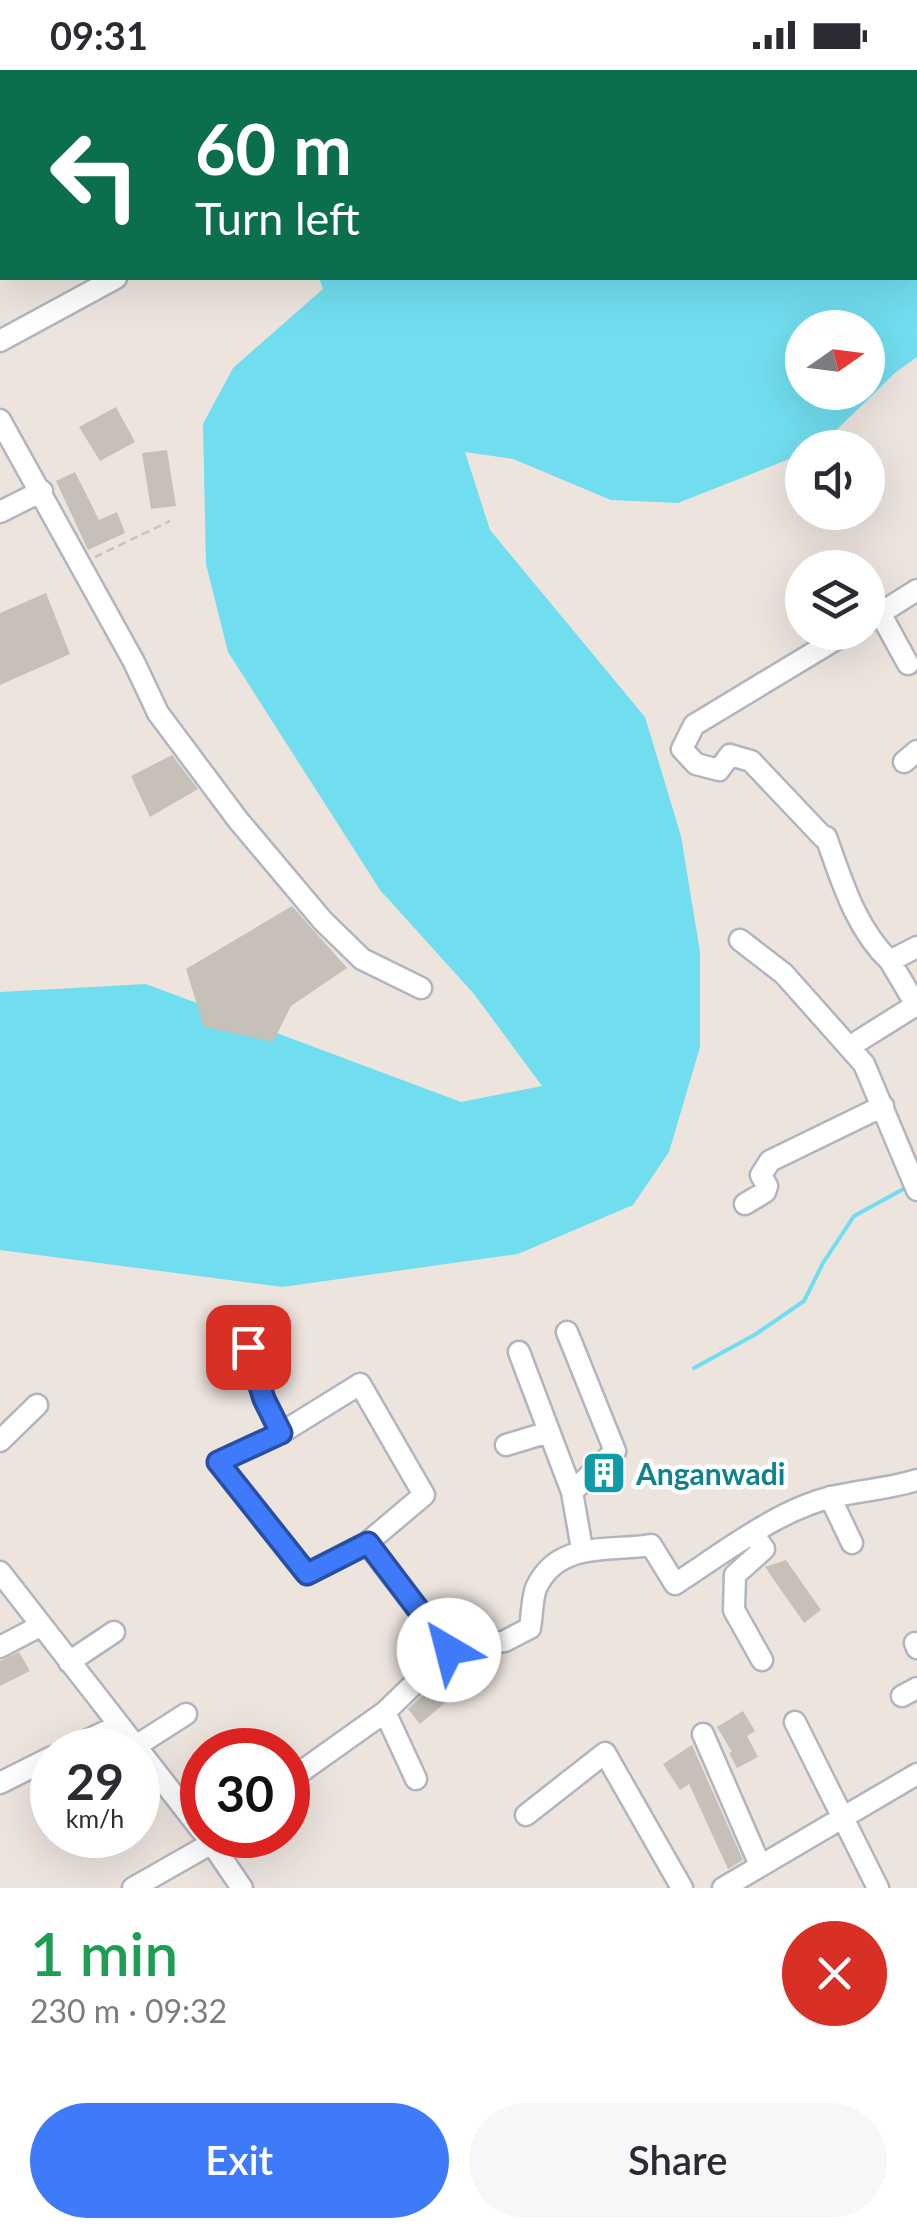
<!DOCTYPE html>
<html lang="en">
<head>
<meta charset="utf-8">
<style>
  body { margin:0; font-family:Lato,sans-serif; background:#f7f7f7; color:#2b2b33; height:100vh; display:flex; flex-direction:column; font-size:38px; white-space:nowrap }
  * { box-sizing:border-box; margin:0 }
  p { font-size:32px; color:#7c7c81 }
  .icon { flex:none; width:55px; height:55px; fill:none; stroke:currentColor; stroke-width:2; stroke-linecap:round; stroke-linejoin:round }
  .map { position:relative; height:1818px; overflow:hidden }
  .drawer { display:flex; flex-direction:column; background:#fff; flex:1 }
  .drawer>* { flex:none }
  .banner { position:absolute; left:0px; top:0px; width:918px; height:210px; box-shadow:0 10px 40px #0002; background:#0b6e4f; color:#fff; overflow:hidden }
  .needle { width:65px; rotate:76deg }
  .buttons { position:absolute; left:785px; top:240px; display:grid; gap:20px }
  .buttons a { display:grid; place-items:center; width:100px; height:100px; border-radius:50%; background:#fff; box-shadow:0 10px 40px #0002; font-size:50px }
  .speed { position:absolute; left:30px; top:1658px; display:flex; gap:20px; font-size:50px; font-weight:700; text-align:center }
  .speed>* { display:grid; place-content:center; width:130px; height:130px; border-radius:50%; background:#fff; box-shadow:0 10px 40px #0002; line-height:1 }
  .speed small { font-size:25px; font-weight:400 }
  .speed .limit { border:15px solid #d22; background:#fff; color:#111 }
  .pin { position:absolute; display:grid; place-items:center; width:85px; height:85px; color:#fff; margin:-42px; border-radius:20px; box-shadow:0 5px 15px #0006 }
  .me { position:absolute; width:110px; margin:-55px; rotate:323deg; stroke-linejoin:round; filter:drop-shadow(0 0 8px #0008) }
  .turn { display:flex; align-items:center; gap:35px; height:210px; padding:0 30px; font-size:45px }
  .turn .icon { width:130px; height:130px; stroke-width:2.5 }
  .turn b { display:block; font-size:70px; line-height:85px }
  .round { display:grid; place-items:center; flex:none; width:105px; height:105px; border-radius:52px; background:#f7f7f7 }
  .summary { display:flex; align-items:center; justify-content:space-between; height:170px; padding:0 30px }
  h1 { font-size:60px; font-weight:600; line-height:75px; color:#1e9e55 }
  .action { display:flex; gap:20px; margin-top:auto; padding:20px 30px }
  .action a { flex:1; height:115px; border-radius:60px; background:#3e7afa; color:#fff; font-size:40px; font-weight:600; line-height:115px; text-align:center }
  .action a+a { background:#f7f7f7; color:#2b2b33 }
  .status { display:flex; justify-content:space-between; align-items:center; height:70px; padding:0 50px; background:#fff; direction:ltr }
  .status svg { height:28px; fill:currentColor }
  .map>svg:first-child { display:block }
  .water { fill:#71deef; fill-rule:evenodd }
  .lines { fill:none; stroke-linecap:round; stroke-linejoin:round }
  .stream { stroke:#71deef; stroke-width:4 }
  .building { fill:#c6c0b9 }
  .minor-casing { stroke:#b1b5bf; stroke-width:25 }
  .path { stroke:#c4c4c4; stroke-width:2.5; stroke-dasharray:8 5; stroke-linecap:butt }
  .minor { stroke:#fff; stroke-width:20 }
  .route-casing { stroke:#284fa2; stroke-width:25 }
  .route { stroke:#3e7afa; stroke-width:18 }
  .labels { text-anchor:middle; dominant-baseline:central; stroke-width:9; stroke-linejoin:round; paint-order:stroke }
  .culture-label { font-size:30px; font-weight:bold; fill:#0d838f; stroke:#fff; text-anchor:start }
</style>
</head>
<body>
<div class="status"><b>09:31</b><svg viewBox="0 0 49 12"><path d="M0 12V9h3v3zM5 12V6h3v6zM10 12V3h3v9zM15 12V0h3v12zM26 1h20v11H26zM47 4h2v5h-2z"/></svg></div>
<div class="map">
<svg width="917" height="1818" viewBox="0 0 917 1818">
  <rect width="100%" height="100%" fill="#ede4de"/>
  <path class="water" d="M 688,0 L 917,0 L 917,287 L 896,302 L 819,377 L 802,378 L 802,384 L 678,433 L 611,430 L 513,389 L 465,382 L 490,460 L 645,647 L 681,766 L 700,882 L 700,977 L 669,1082 L 633,1135 L 518,1184 L 282,1217 L 0,1180 L 0,922 L 146,914 L 461,1032 L 542,1016 L 474,924 L 380,820 L 228,582 L 206,494 L 203,354 L 233,298 L 323,219 L 319,208 L 915,208 L 915,2 ZM 802,258 L 868,258 L 868,322 L 802,322 Z"/>
  <g class="lines">
    <path class="stream" d="M 694,1298 L 756,1264 L 804,1231 L 823,1193 L 854,1146 L 909,1116"/>
  </g>
  <path class="building" d="M 116,337 L 135,372 L 100,391 L 79,357 Z
    M 167,380 L 176,436 L 151,439 L 142,383 Z
    M 75,402 L 99,450 L 117,442 L 125,463 L 88,480 L 56,411 Z
    M 46,523 L 70,584 L 0,615 L 0,543 Z
    M 172,685 L 198,719 L 150,747 L 131,706 Z
    M 292,836 L 347,898 L 291,936 L 273,972 L 204,957 L 186,899 Z
    M 786,1490 L 821,1540 L 804,1553 L 765,1497 Z
    M 19,1582 L 30,1601 L 0,1616 L 0,1591 Z
    M 432,1616 L 446,1632 L 420,1654 L 408,1639 Z
    M 743,1641 L 755,1661 L 747,1666 L 758,1687 L 737,1698 L 729,1683 L 732,1682 L 717,1657 Z
    M 692,1675 L 743,1790 L 728,1799 L 689,1714 L 680,1720 L 663,1694 Z"/>
  <g class="lines">
    <defs>
      <path id="minor" d="M 614,0 L 616,2
        M 39,2 L 44,0
        M 0,21 L 2,20
        M 0,113 L 2,115
        M 0,271 L 116,208
        M 0,350 L 134,592 L 158,643 L 238,750 L 323,851 L 362,889 L 421,918
        M 0,442 L 42,421
        M 880,543 L 908,594
        M 868,551 L 917,520
        M 904,692 L 917,681
        M 826,767 C 841,808 855,858 890,891
        M 824,768 L 751,691 L 730,685 L 719,700 L 696,694 L 682,679 L 694,655 L 848,562
        M 740,870 L 784,904 L 864,994 L 917,1120
        M 849,977 L 916,935 L 890,891 L 917,877
        M 745,1134 L 765,1122 L 767,1116 L 761,1105 L 770,1091 L 883,1036
        M 240,1251 L 264,1329 L 281,1363 L 218,1392 L 307,1504 L 367,1473 L 424,1425 L 360,1314 L 281,1363
        M 567,1262 L 615,1381 L 572,1422
        M 519,1282 L 572,1422 L 582,1479
        M 0,1371 L 37,1335
        M 506,1375 L 549,1362
        M 830,1427 L 852,1473
        M 753,1464 L 764,1479 L 735,1505 L 734,1540 L 762,1590
        M 367,1473 L 449,1580
        M 0,1502 L 202,1761
        M 915,1573 L 917,1578
        M 0,1577 L 40,1556
        M 69,1592 L 114,1562
        M 902,1626 L 917,1618
        M 385,1642 L 449,1580 L 505,1571 L 530,1558 C 532,1546 532,1529 536,1518 C 558,1470 610,1482 651,1475 L 675,1514 C 722,1484 777,1440 832,1427 C 861,1420 889,1419 917,1410
        M 795,1652 L 878,1818
        M 703,1664 L 760,1795
        M 136,1676 L 186,1644
        M 67,1680 L 119,1655
        M 288,1711 L 385,1642 L 416,1709
        M 0,1713 L 52,1687
        M 526,1745 L 605,1683 L 682,1818
        M 206,1765 L 242,1818
        M 133,1818 L 212,1773
        M 723,1818 L 917,1704"/>
    </defs>
    <use href="#minor" class="minor-casing"/>
    <path class="path" d="M 95,487 L 170,451"/>
    <use href="#minor" class="minor"/>
  </g>
  <g class="lines">
    <defs>
      <path id="route" d="M 248,1277 L 264,1329 L 281,1363 L 218,1392 L 307,1504 L 368,1473 L 449,1580"/>
    </defs>
    <use href="#route" class="route-casing"/>
    <use href="#route" class="route"/>
  </g>
  <defs>
    <symbol id="building-square" viewBox="-11 -11 22 22"><rect x="-9" y="-9" width="18" height="18" rx="4" fill="#0f9aa8" stroke="#fff"/><path d="M-4-6H4V6H1V3H-1V6H-4ZM-2.5-4.3h1.7v1.8h-1.7ZM.8-4.3h1.7v1.8H.8ZM-2.5-1h1.7V.8h-1.7ZM.8-1h1.7V.8H.8Z" fill="#fff"/></symbol>
  </defs>
  <g fill-rule="evenodd">
    <use href="#building-square" x="579" y="1378" width="50" height="50"/>
  </g>
  <g class="labels">
    <g class="culture-label">
      <text x="636" y="1403">Anganwadi</text>
    </g>
  </g>
</svg>
<div class="buttons">
<a><svg class="needle" viewBox="-14 -14 28 28"><path d="M0-13l5 13h-10z" fill="#e53935"/><path d="M0 13l5-13h-10z" fill="#7c7c81"/></svg></a>
<a><svg class="icon" aria-label="sound" viewBox="0 0 24 24"><path d="M4 9h4l5-4v14l-5-4H4zM17 9q2 3 0 6"/></svg></a>
<a><svg class="icon" aria-label="layers" viewBox="0 0 24 24"><path d="M12 4l9 5-9 5-9-5zM3 14l9 5 9-5"/></svg></a>
</div>
<div class="speed"><div>29<small>km/h</small></div><div class="limit">30</div></div>
<div class="pin" style="left:248px;top:1277px;background:#d93025"><svg class="icon" aria-label="arrive" viewBox="0 0 24 24"><path d="M6 21V4h12l-3 4 3 4H6"/></svg></div>
<svg class="me" style="left:449px;top:1580px" viewBox="-20 -20 40 40"><circle r="19" fill="#fff"/><path d="M0-13L10 11 0 6-10 11z" fill="#3e7afa"/></svg>
<div class="banner">
<div class="turn"><svg class="icon" aria-label="left" viewBox="0 0 24 24"><path d="M17 20v-9H6M10 6l-5 5 5 5"/></svg><div><b>60 m</b>Turn left</div></div>
</div>
</div>
<section class="drawer">
<div class="summary"><div><h1>1 min</h1><p>230 m · 09:32</p></div><a class="round" style="background:#d93025;color:#fff"><svg class="icon" aria-label="close" viewBox="0 0 24 24"><path d="M6 6l12 12M18 6L6 18"/></svg></a></div>
<div class="action"><a>Exit</a><a>Share</a></div>
</section>
</body>
</html>
